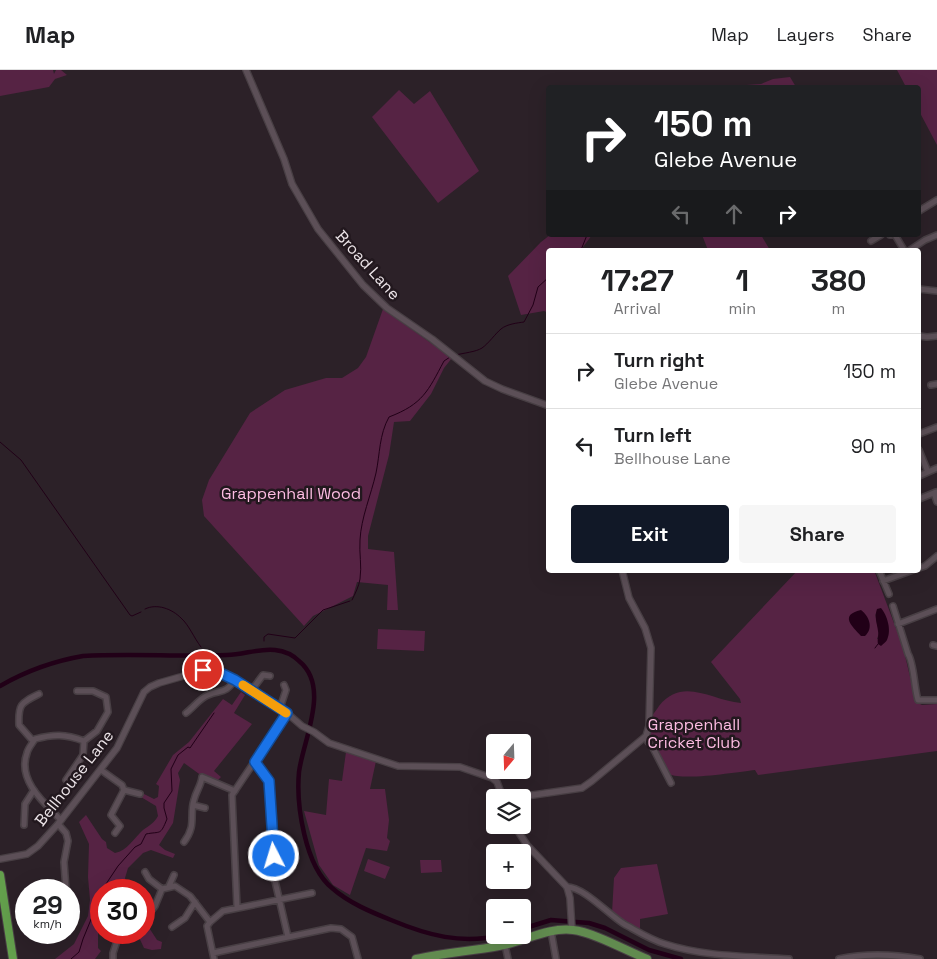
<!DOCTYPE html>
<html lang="en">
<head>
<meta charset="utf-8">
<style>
  body { margin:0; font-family:"Space Grotesk",sans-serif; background:#f6f6f6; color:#202124; height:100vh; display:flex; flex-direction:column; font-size:19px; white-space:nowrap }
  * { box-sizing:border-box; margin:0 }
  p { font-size:16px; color:#757577 }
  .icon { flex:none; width:28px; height:28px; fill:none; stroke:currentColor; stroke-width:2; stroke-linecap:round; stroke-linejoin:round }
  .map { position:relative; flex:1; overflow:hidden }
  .drawer { position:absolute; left:546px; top:178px; width:375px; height:325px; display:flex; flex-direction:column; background:#fff; border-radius:5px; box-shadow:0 5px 20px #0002 }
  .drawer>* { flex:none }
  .hud { position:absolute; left:546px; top:15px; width:375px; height:152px; border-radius:5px; box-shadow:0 5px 20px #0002; background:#202124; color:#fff; overflow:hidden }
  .needle { width:32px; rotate:199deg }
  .buttons { position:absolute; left:486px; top:664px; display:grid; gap:10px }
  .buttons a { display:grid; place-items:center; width:45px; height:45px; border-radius:5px; background:#fff; box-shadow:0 5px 20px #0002; font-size:25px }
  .speed { position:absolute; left:15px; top:809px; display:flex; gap:10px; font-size:25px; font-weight:700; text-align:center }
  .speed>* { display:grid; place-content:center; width:65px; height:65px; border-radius:50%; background:#fff; box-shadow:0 5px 20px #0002; line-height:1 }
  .speed small { font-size:12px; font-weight:400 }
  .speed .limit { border:8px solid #d22; background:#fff; color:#111 }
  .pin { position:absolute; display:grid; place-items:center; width:42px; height:42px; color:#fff; margin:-21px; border:2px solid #fff; border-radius:50%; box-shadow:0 1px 5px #0007 }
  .me { position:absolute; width:55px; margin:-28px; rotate:355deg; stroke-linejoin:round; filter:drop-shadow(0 0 4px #0008) }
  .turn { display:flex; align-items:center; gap:18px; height:105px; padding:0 25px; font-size:22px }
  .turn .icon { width:65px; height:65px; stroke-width:2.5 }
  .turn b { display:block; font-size:35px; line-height:42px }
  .lanes { display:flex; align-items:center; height:48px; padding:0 25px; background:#0003; justify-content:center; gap:25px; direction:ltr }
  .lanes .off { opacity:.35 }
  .eta { display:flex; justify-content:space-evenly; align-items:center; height:85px; text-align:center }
  .eta b { font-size:30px; font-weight:700; line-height:35px }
  .action { display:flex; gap:10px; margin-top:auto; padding:10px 25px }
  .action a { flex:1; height:58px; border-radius:5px; background:#111827; color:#fff; font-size:20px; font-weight:700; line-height:58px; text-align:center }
  .action a+a { background:#f6f6f6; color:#202124 }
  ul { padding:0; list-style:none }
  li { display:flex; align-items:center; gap:15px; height:75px; padding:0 25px; border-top:1px solid #e0e0e0 }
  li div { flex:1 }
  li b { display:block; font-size:19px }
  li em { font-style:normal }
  header { display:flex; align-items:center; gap:30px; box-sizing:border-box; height:70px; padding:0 25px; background:#fff; border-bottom:1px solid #e0e0e0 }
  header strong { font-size:24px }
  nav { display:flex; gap:28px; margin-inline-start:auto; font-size:18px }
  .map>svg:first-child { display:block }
  .green { fill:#562344; fill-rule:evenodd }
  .water { fill:#210017 }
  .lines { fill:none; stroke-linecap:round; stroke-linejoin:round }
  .stream { stroke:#210017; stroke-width:1 }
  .canal { stroke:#210017; stroke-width:4.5 }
  .minor-casing { stroke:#483f44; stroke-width:8 }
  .tertiary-casing { stroke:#483f44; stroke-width:8 }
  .primary-casing { stroke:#483f44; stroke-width:10 }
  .trunk-casing { stroke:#483f44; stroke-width:10 }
  .minor { stroke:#5c4f57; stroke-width:5 }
  .tertiary { stroke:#5c4f57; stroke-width:5.5 }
  .primary { stroke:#618b4f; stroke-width:8 }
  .trunk { stroke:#639f4c; stroke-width:8 }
  .route-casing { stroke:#114b97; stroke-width:12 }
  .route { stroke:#1a73e8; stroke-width:9 }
  .slow { stroke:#f59e0b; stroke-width:9 }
  .labels { text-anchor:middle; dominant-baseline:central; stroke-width:5; stroke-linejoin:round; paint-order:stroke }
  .street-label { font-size:16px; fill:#ece4e8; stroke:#22181e }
  .park-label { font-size:16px; fill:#fdbce2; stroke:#22181e }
</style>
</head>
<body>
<header>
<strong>Map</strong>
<nav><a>Map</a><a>Layers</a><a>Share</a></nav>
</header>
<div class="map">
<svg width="937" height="889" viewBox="0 0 937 889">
  <rect width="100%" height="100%" fill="#2c2128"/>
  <path class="green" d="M 0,0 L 53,0 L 54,4 L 56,0 L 61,0 L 67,5 L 55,9 L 49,17 L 0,26 Z
    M 897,0 L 937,0 L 937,75 L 919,41 L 919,18 L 906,17 Z
    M 790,7 L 796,17 L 742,17 L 746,15 L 761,14 L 773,9 Z
    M 399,20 L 414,34 L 430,21 L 479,101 L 438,133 L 372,47 Z
    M 550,165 L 592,165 L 583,177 L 582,180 L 549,180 L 549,243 L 544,241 L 521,245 L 508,206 L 541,172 Z
    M 702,165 L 761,165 L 770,180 L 708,180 Z
    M 383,239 L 452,288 L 444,298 L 431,324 L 410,351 L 394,352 L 389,385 L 368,466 L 368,479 L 394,482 L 398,540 L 387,540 L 388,515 L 357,512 L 353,526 L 313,546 L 304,556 L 204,446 L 202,430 L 209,410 L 250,343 L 285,320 L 326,308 L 342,308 L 358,298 L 366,287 Z
    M 798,500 L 874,500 L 903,577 L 916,632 L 922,635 L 937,634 L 937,681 L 758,705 L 755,700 C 737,702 684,711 669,704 L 653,673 L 648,669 C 651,661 650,653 652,646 C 654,643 657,639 659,636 C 683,606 712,631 741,633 L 740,629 L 711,592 ZM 875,543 L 887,570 L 877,569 L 879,563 Z
    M 378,559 L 425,561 L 424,581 L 377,579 Z
    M 241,622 L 245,625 L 234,643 L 252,654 L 214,701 L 221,707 L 217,711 L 202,706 L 184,693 L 178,703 L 180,710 L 173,753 L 159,775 L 165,780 L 175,784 L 173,788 L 151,780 L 143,783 L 128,798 L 125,808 L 128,820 L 101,820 L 101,839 L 98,850 L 98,878 L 101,881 L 95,889 L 55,889 L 74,874 L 88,846 L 90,830 L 88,807 L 89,774 L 79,752 L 86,745 L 102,769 L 106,772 L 107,778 L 115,783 C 127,781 134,768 143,760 C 150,755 154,753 158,746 L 156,736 L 141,727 L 142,723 L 154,729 L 158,727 L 159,716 L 156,714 L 173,685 L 189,672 L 223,629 L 232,635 Z
    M 346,682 L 376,691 L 370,719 L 385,719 L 389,750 L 387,768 L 390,771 L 387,781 L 366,778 L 350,825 L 333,815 L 319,795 L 304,741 L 326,745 L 329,709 L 342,711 Z
    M 368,789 L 390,797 L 385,809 L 364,801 Z
    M 420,790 L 441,790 L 442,802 L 421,803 Z
    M 657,794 L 668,844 L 640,849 L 640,862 L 612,843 L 614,808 L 621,798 Z
    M 144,850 L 157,870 L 162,872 L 161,879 L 152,880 L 144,878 L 137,863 L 144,862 Z"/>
  <path class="water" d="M 881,538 C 887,545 892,560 887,570 C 886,572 883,574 881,576 L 878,574 C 877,569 879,566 878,561 C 877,553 874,547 877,539 Z
    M 861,540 C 869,546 874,558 865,566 L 861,566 C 852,556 839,545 861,540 Z"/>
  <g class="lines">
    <path class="stream" d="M 581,180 L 587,165
      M 456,285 C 463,283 476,282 482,278 C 488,274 496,263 501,259 C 507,254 517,253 524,252 L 533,235 L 538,217 L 549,207
      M 0,372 L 21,390 L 130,545 L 132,546 L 141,542
      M 352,530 C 355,524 359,516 360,509 C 362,496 359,483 360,470 C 361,448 371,425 376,403 C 380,384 379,365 389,347 C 423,334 428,321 444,291 L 450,287
      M 145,539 C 157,533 172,539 181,548 C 189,555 194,568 201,577
      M 264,571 L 264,567 L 268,564 L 295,568 L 323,540 L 350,531
      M 875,578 L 878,574
      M 102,820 L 118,796 L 135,777 L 141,774 L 146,764 C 161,761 160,766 167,749 L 164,738 L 164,733 L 172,721 L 171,699 L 178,685 L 188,677 L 190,678 L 214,643
      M 71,889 L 79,882 L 83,869 L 99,830 L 101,821"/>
    <path class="canal" d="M 0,616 C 26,601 54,591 83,586 C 131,583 179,587 227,585 C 243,585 259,578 275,580 C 284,581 293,585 299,591 C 331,617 303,670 299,702 C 296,735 305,796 332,818 C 349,833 371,842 391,850 C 427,865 462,875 501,865
      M 522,859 L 551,850 L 589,853 L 605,858 L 649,880 L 681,889"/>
    <defs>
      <path id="minor" d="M 919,141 L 937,130
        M 890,165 L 891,165
        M 895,165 L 904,180
        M 871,171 L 881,165
        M 910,180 L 925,170 L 937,165
        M 919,219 L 937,221
        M 919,266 L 927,267 L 937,266
        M 931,315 L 937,314
        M 919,364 L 937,357
        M 919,380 L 928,402
        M 919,406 L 937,398
        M 934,423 L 937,432
        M 919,429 L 936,422
        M 919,498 L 925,496 L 937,486
        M 879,500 L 889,524
        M 883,511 L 913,500
        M 893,536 L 908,584 C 914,593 914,617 918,630 L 937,630
        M 898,554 L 937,539
        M 933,575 L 937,576
        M 251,621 L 263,605 L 270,606
        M 280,638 L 286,620 L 284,615
        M 186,643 C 193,638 200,628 208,625 C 222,619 224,625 235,610
        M 645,668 L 653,678 L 671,713
        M 33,671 L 19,655 C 18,634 21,633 39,624
        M 255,692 L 269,711 L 275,811 L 288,867
        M 101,700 L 122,715 L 124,720 L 111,745 L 120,756 L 115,763
        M 66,710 L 83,685 L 84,671
        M 124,720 L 140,724
        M 193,735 L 205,738
        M 61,750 C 44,733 17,710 27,683 C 28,678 32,674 35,669 C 54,664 65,664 84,671 L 97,661 L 108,642 L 106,627 L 93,621 L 77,621
        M 58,754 L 66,763 L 68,771 L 64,792 L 66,820
        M 24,755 L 25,734 L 34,720
        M 184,772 C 197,755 189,745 194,730 C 196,721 201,716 202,707 L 235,721
        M 145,802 L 149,809 L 162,819
        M 169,816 L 174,805
        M 567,817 C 584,817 609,845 624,854 C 637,861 651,870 665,874 C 705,887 748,886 789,889
        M 237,837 L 232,725 L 287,643
        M 144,850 L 155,836 L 162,819 L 175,816 L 190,826 L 210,852
        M 172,857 L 185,848 L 195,832
        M 551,861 L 556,889
        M 505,875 L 508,889
        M 213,883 L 331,858 L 341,859 L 352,867 L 358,889
        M 113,889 L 113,883 L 117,871 L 136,862
        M 214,889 L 207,856 L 210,852 L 223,841 L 312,823
        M 839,889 C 866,883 893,884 920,889"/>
      <path id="tertiary" d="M 246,0 L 284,89 L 292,114 L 318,159 L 363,215 L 387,238 L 432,269 L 485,311 L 502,319 L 549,336
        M 512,728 L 582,718 L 592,711 L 646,666 L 649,656 L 651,578 L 645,558 L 629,528 L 622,500
        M 514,755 L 527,775 L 567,817 L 570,828 L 572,860
        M 0,789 L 27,784 L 38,776 L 58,754 L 117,678 L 144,622 L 150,617 L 159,613 L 194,603 L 214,600 L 246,617 L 287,643 L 302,656 L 314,662 L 329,673 L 398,696 L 460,697 L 492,708 L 497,712 L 503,728"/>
      <path id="primary" d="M 416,889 C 444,883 471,881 499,876 C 524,872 547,857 573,860 C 593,862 627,881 647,889"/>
      <path id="trunk" d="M 0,805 L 13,889"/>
    </defs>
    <use href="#minor" class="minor-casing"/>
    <use href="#tertiary" class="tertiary-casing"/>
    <use href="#primary" class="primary-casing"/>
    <use href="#trunk" class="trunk-casing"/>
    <use href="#minor" class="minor"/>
    <use href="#tertiary" class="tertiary"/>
    <use href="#primary" class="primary"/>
    <use href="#trunk" class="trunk"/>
  </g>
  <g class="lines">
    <defs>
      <path id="route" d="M 203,600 L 214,600 L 235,610 L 287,643 L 255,692 L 269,711 L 274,786"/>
    </defs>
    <use href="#route" class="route-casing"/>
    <use href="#route" class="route"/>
    <path class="slow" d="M 243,615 L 286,643"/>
  </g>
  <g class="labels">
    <g class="street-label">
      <text transform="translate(368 195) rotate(48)">Broad Lane</text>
      <text transform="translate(74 708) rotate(-52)">Bellhouse Lane</text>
    </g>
    <g class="park-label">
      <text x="291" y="423">Grappenhall Wood</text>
      <text x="694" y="654">Grappenhall<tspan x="694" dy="18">Cricket Club</tspan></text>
    </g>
  </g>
</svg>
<div class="buttons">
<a><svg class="needle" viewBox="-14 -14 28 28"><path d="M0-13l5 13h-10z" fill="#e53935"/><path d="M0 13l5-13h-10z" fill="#757577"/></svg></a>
<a><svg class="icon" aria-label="layers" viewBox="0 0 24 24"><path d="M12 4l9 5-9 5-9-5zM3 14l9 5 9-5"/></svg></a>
<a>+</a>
<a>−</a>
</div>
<div class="speed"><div>29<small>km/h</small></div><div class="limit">30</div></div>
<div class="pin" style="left:203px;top:600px;background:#d93025"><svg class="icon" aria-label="arrive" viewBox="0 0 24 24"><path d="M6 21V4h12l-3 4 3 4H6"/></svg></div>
<svg class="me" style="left:274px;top:786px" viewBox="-20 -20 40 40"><circle r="17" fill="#1a73e8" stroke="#fff" stroke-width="3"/><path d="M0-11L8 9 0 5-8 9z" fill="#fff"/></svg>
<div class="hud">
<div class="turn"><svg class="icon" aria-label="right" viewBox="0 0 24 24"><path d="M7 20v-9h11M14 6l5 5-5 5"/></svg><div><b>150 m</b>Glebe Avenue</div></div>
<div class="lanes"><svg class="icon off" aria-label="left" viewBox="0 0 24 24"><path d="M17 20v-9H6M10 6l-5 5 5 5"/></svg><svg class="icon off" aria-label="ahead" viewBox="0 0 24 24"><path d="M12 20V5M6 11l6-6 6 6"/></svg><svg class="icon" aria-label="right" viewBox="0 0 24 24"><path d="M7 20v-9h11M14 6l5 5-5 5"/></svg></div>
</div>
<section class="drawer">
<div class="eta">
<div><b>17:27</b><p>Arrival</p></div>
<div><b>1</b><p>min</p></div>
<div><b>380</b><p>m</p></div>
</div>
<ul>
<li><svg class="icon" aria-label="right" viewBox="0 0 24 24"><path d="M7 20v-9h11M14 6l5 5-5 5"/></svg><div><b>Turn right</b><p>Glebe Avenue</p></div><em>150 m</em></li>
<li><svg class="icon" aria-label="left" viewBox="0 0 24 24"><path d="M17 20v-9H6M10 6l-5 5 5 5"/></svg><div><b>Turn left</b><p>Bellhouse Lane</p></div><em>90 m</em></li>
</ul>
<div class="action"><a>Exit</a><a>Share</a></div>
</section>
</div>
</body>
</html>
